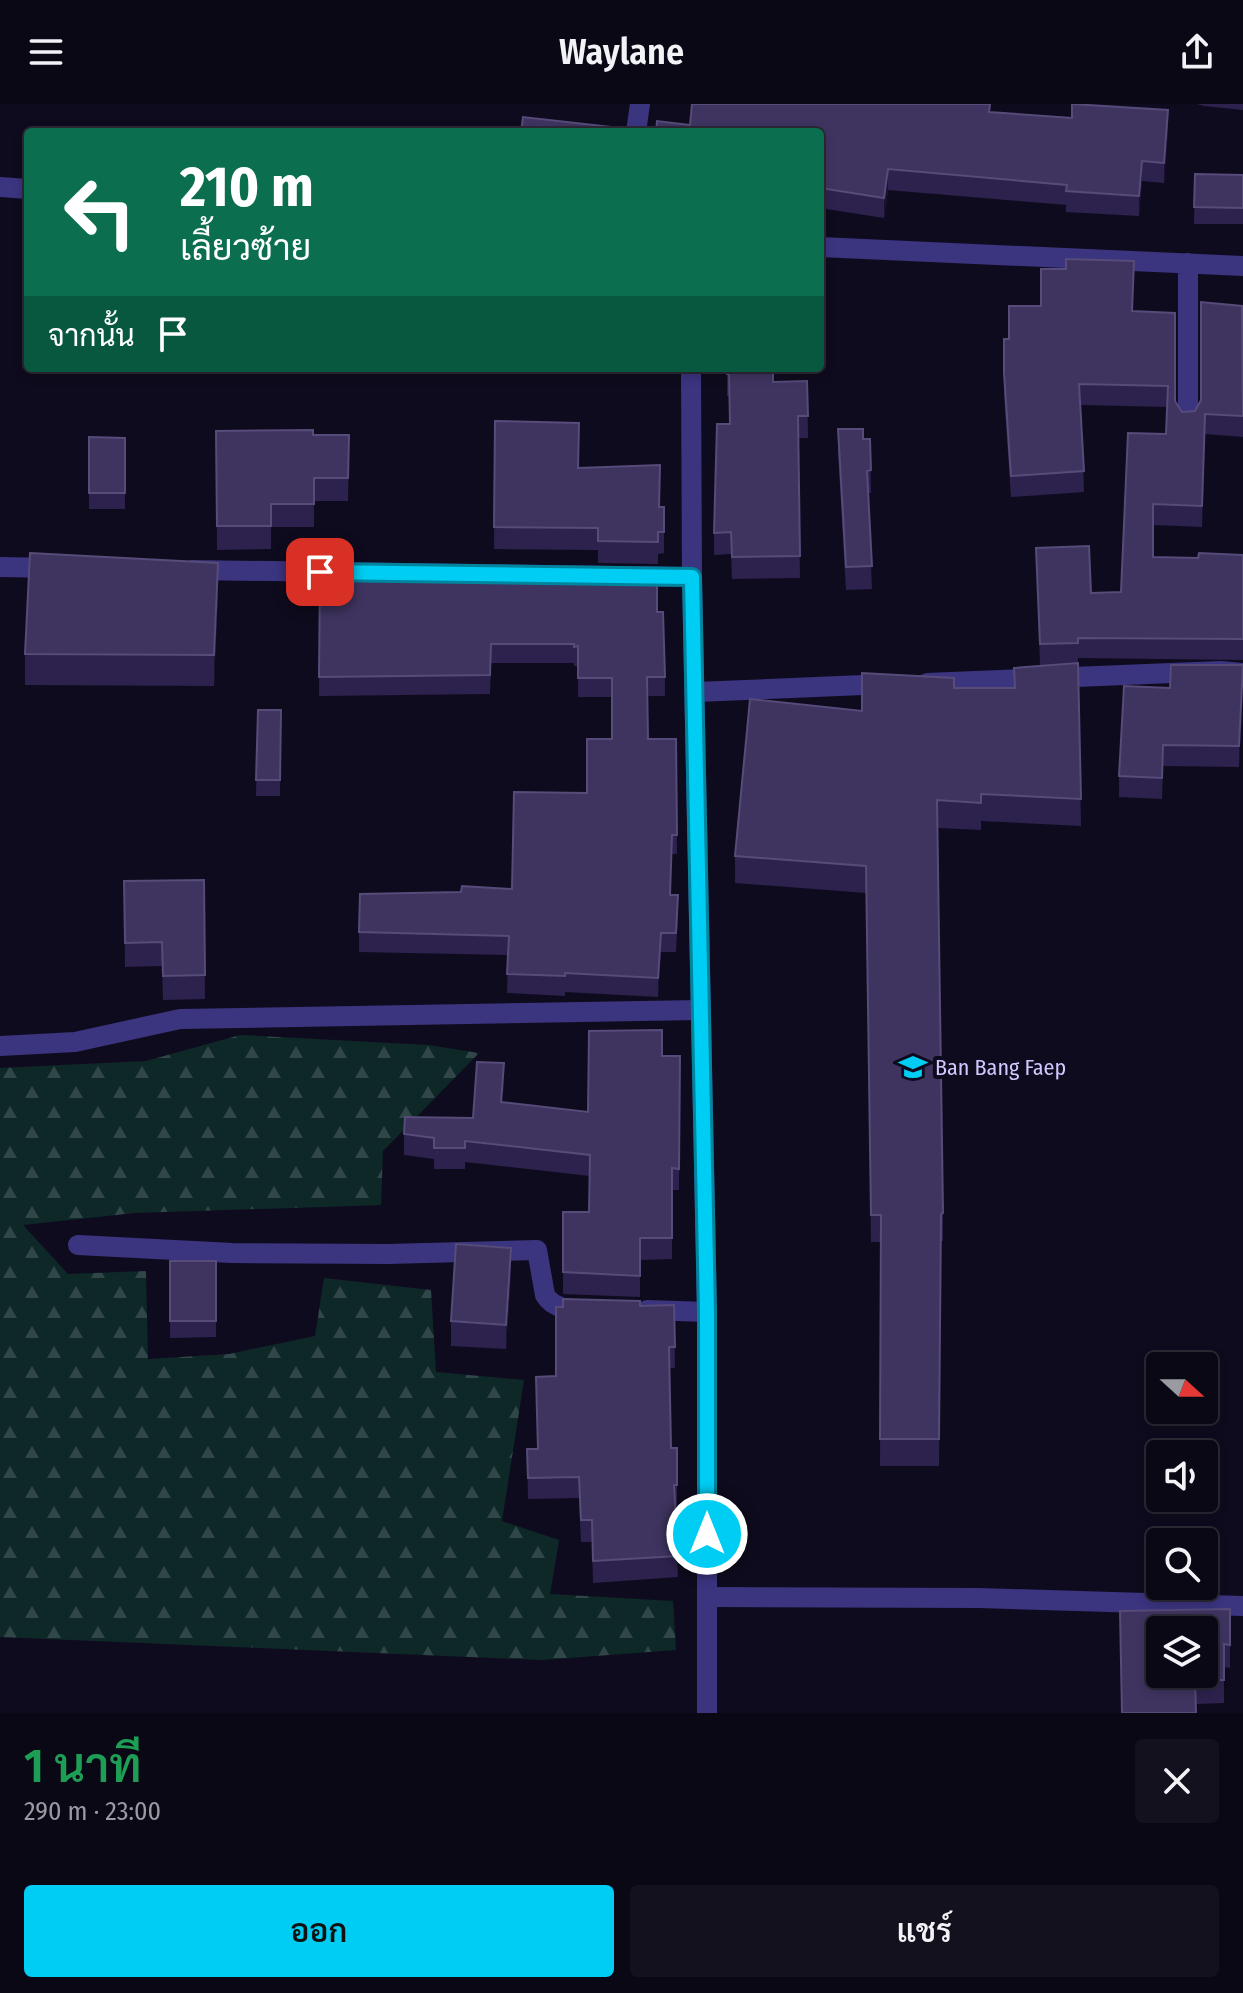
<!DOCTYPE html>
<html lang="th">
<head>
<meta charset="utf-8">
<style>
  body { margin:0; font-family:"Fira Sans Condensed",Sarabun,sans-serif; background:#14111f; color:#f1f3f6; height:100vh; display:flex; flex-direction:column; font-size:30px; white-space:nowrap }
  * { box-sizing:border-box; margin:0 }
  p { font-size:26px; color:#9a9aa1 }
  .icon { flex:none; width:44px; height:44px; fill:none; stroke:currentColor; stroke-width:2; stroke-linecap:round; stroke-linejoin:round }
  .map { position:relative; height:1609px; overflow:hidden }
  .panel { display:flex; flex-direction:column; background:#0b0816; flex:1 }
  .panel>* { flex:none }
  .guide { position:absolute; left:24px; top:24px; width:800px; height:244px; border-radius:8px; box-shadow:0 4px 12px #0003,0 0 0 2px #2b2935; background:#0b6e4f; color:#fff; overflow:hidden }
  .needle { width:52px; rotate:111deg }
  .buttons { position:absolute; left:1146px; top:1248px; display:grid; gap:16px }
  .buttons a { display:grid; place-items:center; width:72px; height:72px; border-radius:8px; background:#0b0816; box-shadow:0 4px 12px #0003,0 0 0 2px #2b2935; font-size:40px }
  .pin { position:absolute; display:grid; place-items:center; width:68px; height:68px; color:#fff; margin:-34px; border-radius:16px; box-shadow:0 4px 12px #0006 }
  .me { position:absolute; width:88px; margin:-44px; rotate:0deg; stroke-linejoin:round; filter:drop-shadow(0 0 6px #0008) }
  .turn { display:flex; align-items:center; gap:28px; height:168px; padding:0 24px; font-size:36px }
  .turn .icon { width:104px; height:104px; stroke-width:2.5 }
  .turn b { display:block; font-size:56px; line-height:68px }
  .then { display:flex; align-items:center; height:76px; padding:0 24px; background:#0003; gap:16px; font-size:30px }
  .round { display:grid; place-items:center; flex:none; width:84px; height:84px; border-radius:8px; background:#14111f }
  .head { display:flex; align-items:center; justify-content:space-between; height:136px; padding:0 24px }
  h1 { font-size:48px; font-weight:600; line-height:60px; color:#1e9e55 }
  .cta { display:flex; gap:16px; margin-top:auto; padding:16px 24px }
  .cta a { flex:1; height:92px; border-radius:8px; background:#00cdf3; color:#111; font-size:32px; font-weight:600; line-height:92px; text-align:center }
  .cta a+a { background:#14111f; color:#f1f3f6 }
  header { display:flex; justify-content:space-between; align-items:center; height:104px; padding:0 24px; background:#0b0816; font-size:36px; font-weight:600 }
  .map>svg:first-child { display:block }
  .forest { fill:url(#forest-firs) }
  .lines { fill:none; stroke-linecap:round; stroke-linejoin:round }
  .minor { stroke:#3b347f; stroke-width:20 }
  .tertiary { stroke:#3b347f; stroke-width:20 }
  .wall { fill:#2d224d }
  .shaded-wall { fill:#1a1232 }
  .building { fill:#3f3460; stroke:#564b79; stroke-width:2; fill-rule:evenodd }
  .route-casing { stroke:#00859e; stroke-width:20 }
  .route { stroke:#00cdf3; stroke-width:14 }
  .labels { text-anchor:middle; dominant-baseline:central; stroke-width:8; stroke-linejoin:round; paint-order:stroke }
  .poi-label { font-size:22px; fill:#d2c8ff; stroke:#0f0b1e; text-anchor:start }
</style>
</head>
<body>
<header><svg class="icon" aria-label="menu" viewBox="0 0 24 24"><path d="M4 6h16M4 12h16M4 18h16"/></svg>Waylane<svg class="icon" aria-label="share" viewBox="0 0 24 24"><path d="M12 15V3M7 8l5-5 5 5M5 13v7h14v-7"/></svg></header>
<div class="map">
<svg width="1243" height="1609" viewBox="0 0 1243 1609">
  <defs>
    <pattern id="forest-firs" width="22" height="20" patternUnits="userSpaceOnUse" patternTransform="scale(2)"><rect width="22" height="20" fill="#0e2828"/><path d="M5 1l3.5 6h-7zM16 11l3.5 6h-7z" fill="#304648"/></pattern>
  </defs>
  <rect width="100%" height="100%" fill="#0f0b1e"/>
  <path class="forest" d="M 240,931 L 428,941 L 479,949 L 383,1047 L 381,1101 L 135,1109 L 23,1121 L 68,1170 L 146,1167 L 148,1255 L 229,1250 L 315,1232 L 324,1174 L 431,1186 L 436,1268 L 524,1276 L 502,1417 L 559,1436 L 550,1490 L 673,1497 L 676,1546 L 542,1556 L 0,1533 L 0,964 L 146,957 Z"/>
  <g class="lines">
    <path class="minor" d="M 820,143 L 1243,162
      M 1188,159 L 1188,317
      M 0,463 L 56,464
      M 192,466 L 692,473
      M 927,579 L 1221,567 L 1243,569
      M 696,588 L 887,580
      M 0,942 L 75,938 L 180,915 L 700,906
      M 78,1141 L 232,1149 L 388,1150 L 537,1146 L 545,1191 C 554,1206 571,1205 587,1205
      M 647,1206 L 707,1208
      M 707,1493 L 979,1494 L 1243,1502"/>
    <path class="tertiary" d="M 636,28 L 640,0
      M 0,83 L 28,85
      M 691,264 L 692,473 L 707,1208 L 707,1609"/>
  </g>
  <path class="wall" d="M 1197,0 L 1243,0 L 1243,6 L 1204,2 Z
    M 990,8 L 1168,26 L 1164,79 L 1142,77 L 1139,112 L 1066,108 L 1066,101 L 888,86 L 884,114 L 820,104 L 820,28 L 656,28 L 690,21 Z
    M 1195,70 L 1243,71 L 1243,120 L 1194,120 Z
    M 1133,207 L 1175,297 L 1182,308 L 1195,307 L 1241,232 L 1243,232 L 1243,333 L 1205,330 L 1202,423 L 1153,421 L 1153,453 L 1198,454 L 1243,451 L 1243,556 L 1078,554 L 1081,722 L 981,717 L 981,726 L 938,724 L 943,1109 L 943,1137 L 941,1137 L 939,1362 L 880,1362 L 881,1138 L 871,1138 L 866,789 L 735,779 L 735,752 L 862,607 L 954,584 L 1014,584 L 1014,564 L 1040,561 L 1036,444 L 1091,489 L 1121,488 L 1166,330 L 1167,303 L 1081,301 L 1084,388 L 1011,393 L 1004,290 L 1004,235 Z
    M 727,264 L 773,278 L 807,277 L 808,334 L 798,334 L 800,474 L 732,475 L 731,450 L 714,451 L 714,429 L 730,320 L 729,292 L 727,292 Z
    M 495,317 L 578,364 L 660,403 L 664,403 L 664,449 L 658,450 L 658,460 L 598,459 L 598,446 L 494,445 Z
    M 838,325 L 863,335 L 870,335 L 871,389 L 868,389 L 872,485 L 846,486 L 838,348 Z
    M 216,327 L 349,331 L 348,397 L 314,397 L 314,423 L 271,423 L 271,445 L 217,446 Z
    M 89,333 L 125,334 L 125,405 L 89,405 Z
    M 320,473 L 492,477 L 657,508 L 665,573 L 665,592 L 647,592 L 648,635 L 676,635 L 677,750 L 672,750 L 670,791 L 678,810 L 676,848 L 661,848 L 658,893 L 565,888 L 565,892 L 507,889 L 508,851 L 359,848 L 359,828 L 461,788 L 512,785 L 587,689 L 612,635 L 612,593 L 578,593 L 578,562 L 574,562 L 574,559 L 491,559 L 490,590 L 319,592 Z
    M 218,490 L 214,582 L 25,581 L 25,550 Z
    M 1243,561 L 1239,663 L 1163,662 L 1162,695 L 1119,693 L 1119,672 L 1170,584 Z
    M 258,606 L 281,606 L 280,692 L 256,692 Z
    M 204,776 L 205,895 L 163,896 L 162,862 L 125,863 L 124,777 Z
    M 662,952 L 680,952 L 679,1086 L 672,1086 L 672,1155 L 640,1156 L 640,1193 L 563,1190 L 563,1108 L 589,1108 L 590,1072 L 465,1058 L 465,1065 L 434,1065 L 434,1055 L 404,1051 L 404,1030 L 473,1014 L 504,980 L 502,998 L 588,1008 Z
    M 170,1157 L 216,1157 L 216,1233 L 170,1234 Z
    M 511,1168 L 506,1245 L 451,1242 L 451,1217 Z
    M 674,1201 L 675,1264 L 669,1264 L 671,1344 L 677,1344 L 677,1402 L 675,1402 L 678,1473 L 593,1479 L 592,1438 L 581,1438 L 579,1394 L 528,1395 L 527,1345 L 537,1345 L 556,1272 L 640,1202 Z
    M 1230,1505 L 1230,1564 L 1224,1563 L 1224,1599 L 1196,1600 L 1122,1609 Z"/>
  <path class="shaded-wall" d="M 1168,6 L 1168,26 L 1164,79 L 1164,59 Z
    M 1142,57 L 1142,77 L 1139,112 L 1139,92 Z
    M 888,65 L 888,86 L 884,114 L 884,94 Z
    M 1205,310 L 1205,330 L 1202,423 L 1202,402 Z
    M 218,459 L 218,490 L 214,582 L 214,551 Z
    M 1243,569 L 1243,590 L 1239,663 L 1239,642 Z
    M 661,829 L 661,848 L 658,893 L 658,874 Z
    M 504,959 L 504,980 L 501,1019 L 501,998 Z
    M 511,1144 L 511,1168 L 506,1245 L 506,1221 Z"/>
  <path class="building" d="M 692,0 L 990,0 L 989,8 L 1072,14 L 1072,0 L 1168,6 L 1164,59 L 1142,57 L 1139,92 L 1066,87 L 1067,81 L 888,65 L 884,94 L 820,84 L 820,28 L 521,28 L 523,13 L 656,28 L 657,17 L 690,21 Z
    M 1195,70 L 1243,71 L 1243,104 L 1194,103 Z
    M 1066,155 L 1134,157 L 1132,207 L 1175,209 L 1175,297 L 1182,308 L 1195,307 L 1201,296 L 1201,198 L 1242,202 L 1243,312 L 1205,310 L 1202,402 L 1153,400 L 1153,453 L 1198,454 L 1199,449 L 1243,451 L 1243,535 L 1078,534 L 1078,539 L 1040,540 L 1036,444 L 1089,442 L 1091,489 L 1121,488 L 1128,329 L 1166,330 L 1168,282 L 1079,280 L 1084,367 L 1011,372 L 1004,269 L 1004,235 L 1009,235 L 1009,202 L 1041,202 L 1041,165 L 1066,165 Z
    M 727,264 L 773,264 L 773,278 L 807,277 L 808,312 L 798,312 L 800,452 L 732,453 L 731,428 L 714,429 L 717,320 L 730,320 L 729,270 L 727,270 Z
    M 495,317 L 579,319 L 578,364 L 660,361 L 659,403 L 664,403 L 664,428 L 658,428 L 658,438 L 598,437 L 598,424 L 494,423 Z
    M 838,325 L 863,325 L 863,335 L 870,335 L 871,366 L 867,367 L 872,462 L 846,463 Z
    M 313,326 L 313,331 L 349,331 L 348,374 L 314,374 L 314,400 L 271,400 L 271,422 L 217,422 L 216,327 Z
    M 89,333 L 125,334 L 125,389 L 89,389 Z
    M 30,449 L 218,459 L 214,551 L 25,550 Z
    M 598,466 L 657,466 L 657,508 L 663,508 L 665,573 L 647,573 L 648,635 L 676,635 L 677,731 L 672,731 L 670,791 L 678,791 L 676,829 L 661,829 L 658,874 L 565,869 L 565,872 L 507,870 L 509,832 L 359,828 L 360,790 L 461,788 L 462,782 L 512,785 L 514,688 L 587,689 L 587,635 L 612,635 L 612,574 L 578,574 L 578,542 L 574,543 L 574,540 L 491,540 L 490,571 L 319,573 L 320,473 L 492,473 L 492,477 L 598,472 Z
    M 1078,559 L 1081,695 L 981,690 L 981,699 L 937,696 L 943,1109 L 941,1110 L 939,1335 L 880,1335 L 881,1111 L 871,1111 L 866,762 L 735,752 L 750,595 L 862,607 L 862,569 L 954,574 L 954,584 L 1015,584 L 1014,564 Z
    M 1171,561 L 1243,561 L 1239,642 L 1163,641 L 1162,674 L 1119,672 L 1124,582 L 1170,584 Z
    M 258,606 L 281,606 L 280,676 L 256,676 Z
    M 204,776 L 205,871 L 163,872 L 162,838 L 125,839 L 124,777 Z
    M 662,926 L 662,952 L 680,952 L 679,1065 L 672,1064 L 672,1134 L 640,1134 L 640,1172 L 563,1168 L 563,1108 L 589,1108 L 590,1051 L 465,1037 L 465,1044 L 434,1044 L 434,1034 L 404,1030 L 405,1013 L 473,1014 L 477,958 L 504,959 L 501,998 L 588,1008 L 589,927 Z
    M 456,1140 L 511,1144 L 506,1221 L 451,1217 Z
    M 170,1157 L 216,1157 L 216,1217 L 170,1217 Z
    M 563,1195 L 640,1197 L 640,1202 L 674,1201 L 675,1243 L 669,1243 L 671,1344 L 677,1344 L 677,1381 L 674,1381 L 678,1452 L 593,1457 L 592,1416 L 581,1416 L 579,1373 L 528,1374 L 527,1345 L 538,1345 L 536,1273 L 556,1272 L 556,1203 L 563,1203 Z
    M 1230,1505 L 1230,1541 L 1224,1540 L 1224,1576 L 1195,1576 L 1196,1609 L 1122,1609 L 1120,1507 ZM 1160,1526 L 1204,1526 L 1204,1570 L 1160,1570 Z"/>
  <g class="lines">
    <defs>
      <path id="route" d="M 320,468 L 692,473 L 707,1208 L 707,1430"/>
    </defs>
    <use href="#route" class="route-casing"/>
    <use href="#route" class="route"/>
  </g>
  <defs>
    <symbol id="school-bare" viewBox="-9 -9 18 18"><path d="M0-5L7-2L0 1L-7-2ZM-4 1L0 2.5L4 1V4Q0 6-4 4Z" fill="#00cdf3" stroke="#0f0b1e" stroke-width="2.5" paint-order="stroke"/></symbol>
  </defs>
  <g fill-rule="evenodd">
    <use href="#school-bare" x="893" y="943" width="40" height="40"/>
  </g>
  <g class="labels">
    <g class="poi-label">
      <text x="935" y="963">Ban Bang Faep</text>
    </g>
  </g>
</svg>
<div class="buttons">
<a><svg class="needle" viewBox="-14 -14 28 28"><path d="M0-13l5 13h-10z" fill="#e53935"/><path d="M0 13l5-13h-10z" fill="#9a9aa1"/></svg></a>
<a><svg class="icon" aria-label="sound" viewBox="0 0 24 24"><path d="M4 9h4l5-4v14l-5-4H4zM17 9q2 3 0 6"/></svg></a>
<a><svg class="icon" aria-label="search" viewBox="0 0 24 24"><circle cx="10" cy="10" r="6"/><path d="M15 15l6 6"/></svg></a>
<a><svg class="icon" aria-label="layers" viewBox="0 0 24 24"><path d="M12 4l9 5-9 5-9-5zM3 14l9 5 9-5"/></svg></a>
</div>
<div class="pin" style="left:320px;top:468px;background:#d93025"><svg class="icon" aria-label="arrive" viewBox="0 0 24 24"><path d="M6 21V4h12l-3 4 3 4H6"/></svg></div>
<svg class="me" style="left:707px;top:1430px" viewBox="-20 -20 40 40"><circle r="17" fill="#00cdf3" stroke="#fff" stroke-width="3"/><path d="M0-11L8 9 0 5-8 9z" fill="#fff"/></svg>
<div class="guide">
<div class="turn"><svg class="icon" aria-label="left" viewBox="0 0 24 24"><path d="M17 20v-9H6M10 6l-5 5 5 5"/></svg><div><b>210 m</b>เลี้ยวซ้าย</div></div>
<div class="then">จากนั้น<svg class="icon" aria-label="arrive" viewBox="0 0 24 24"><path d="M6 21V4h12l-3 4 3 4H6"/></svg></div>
</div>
</div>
<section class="panel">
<div class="head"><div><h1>1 นาที</h1><p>290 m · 23:00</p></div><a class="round"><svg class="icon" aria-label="close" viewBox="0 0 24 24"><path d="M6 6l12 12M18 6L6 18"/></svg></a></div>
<div class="cta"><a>ออก</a><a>แชร์</a></div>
</section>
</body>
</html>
